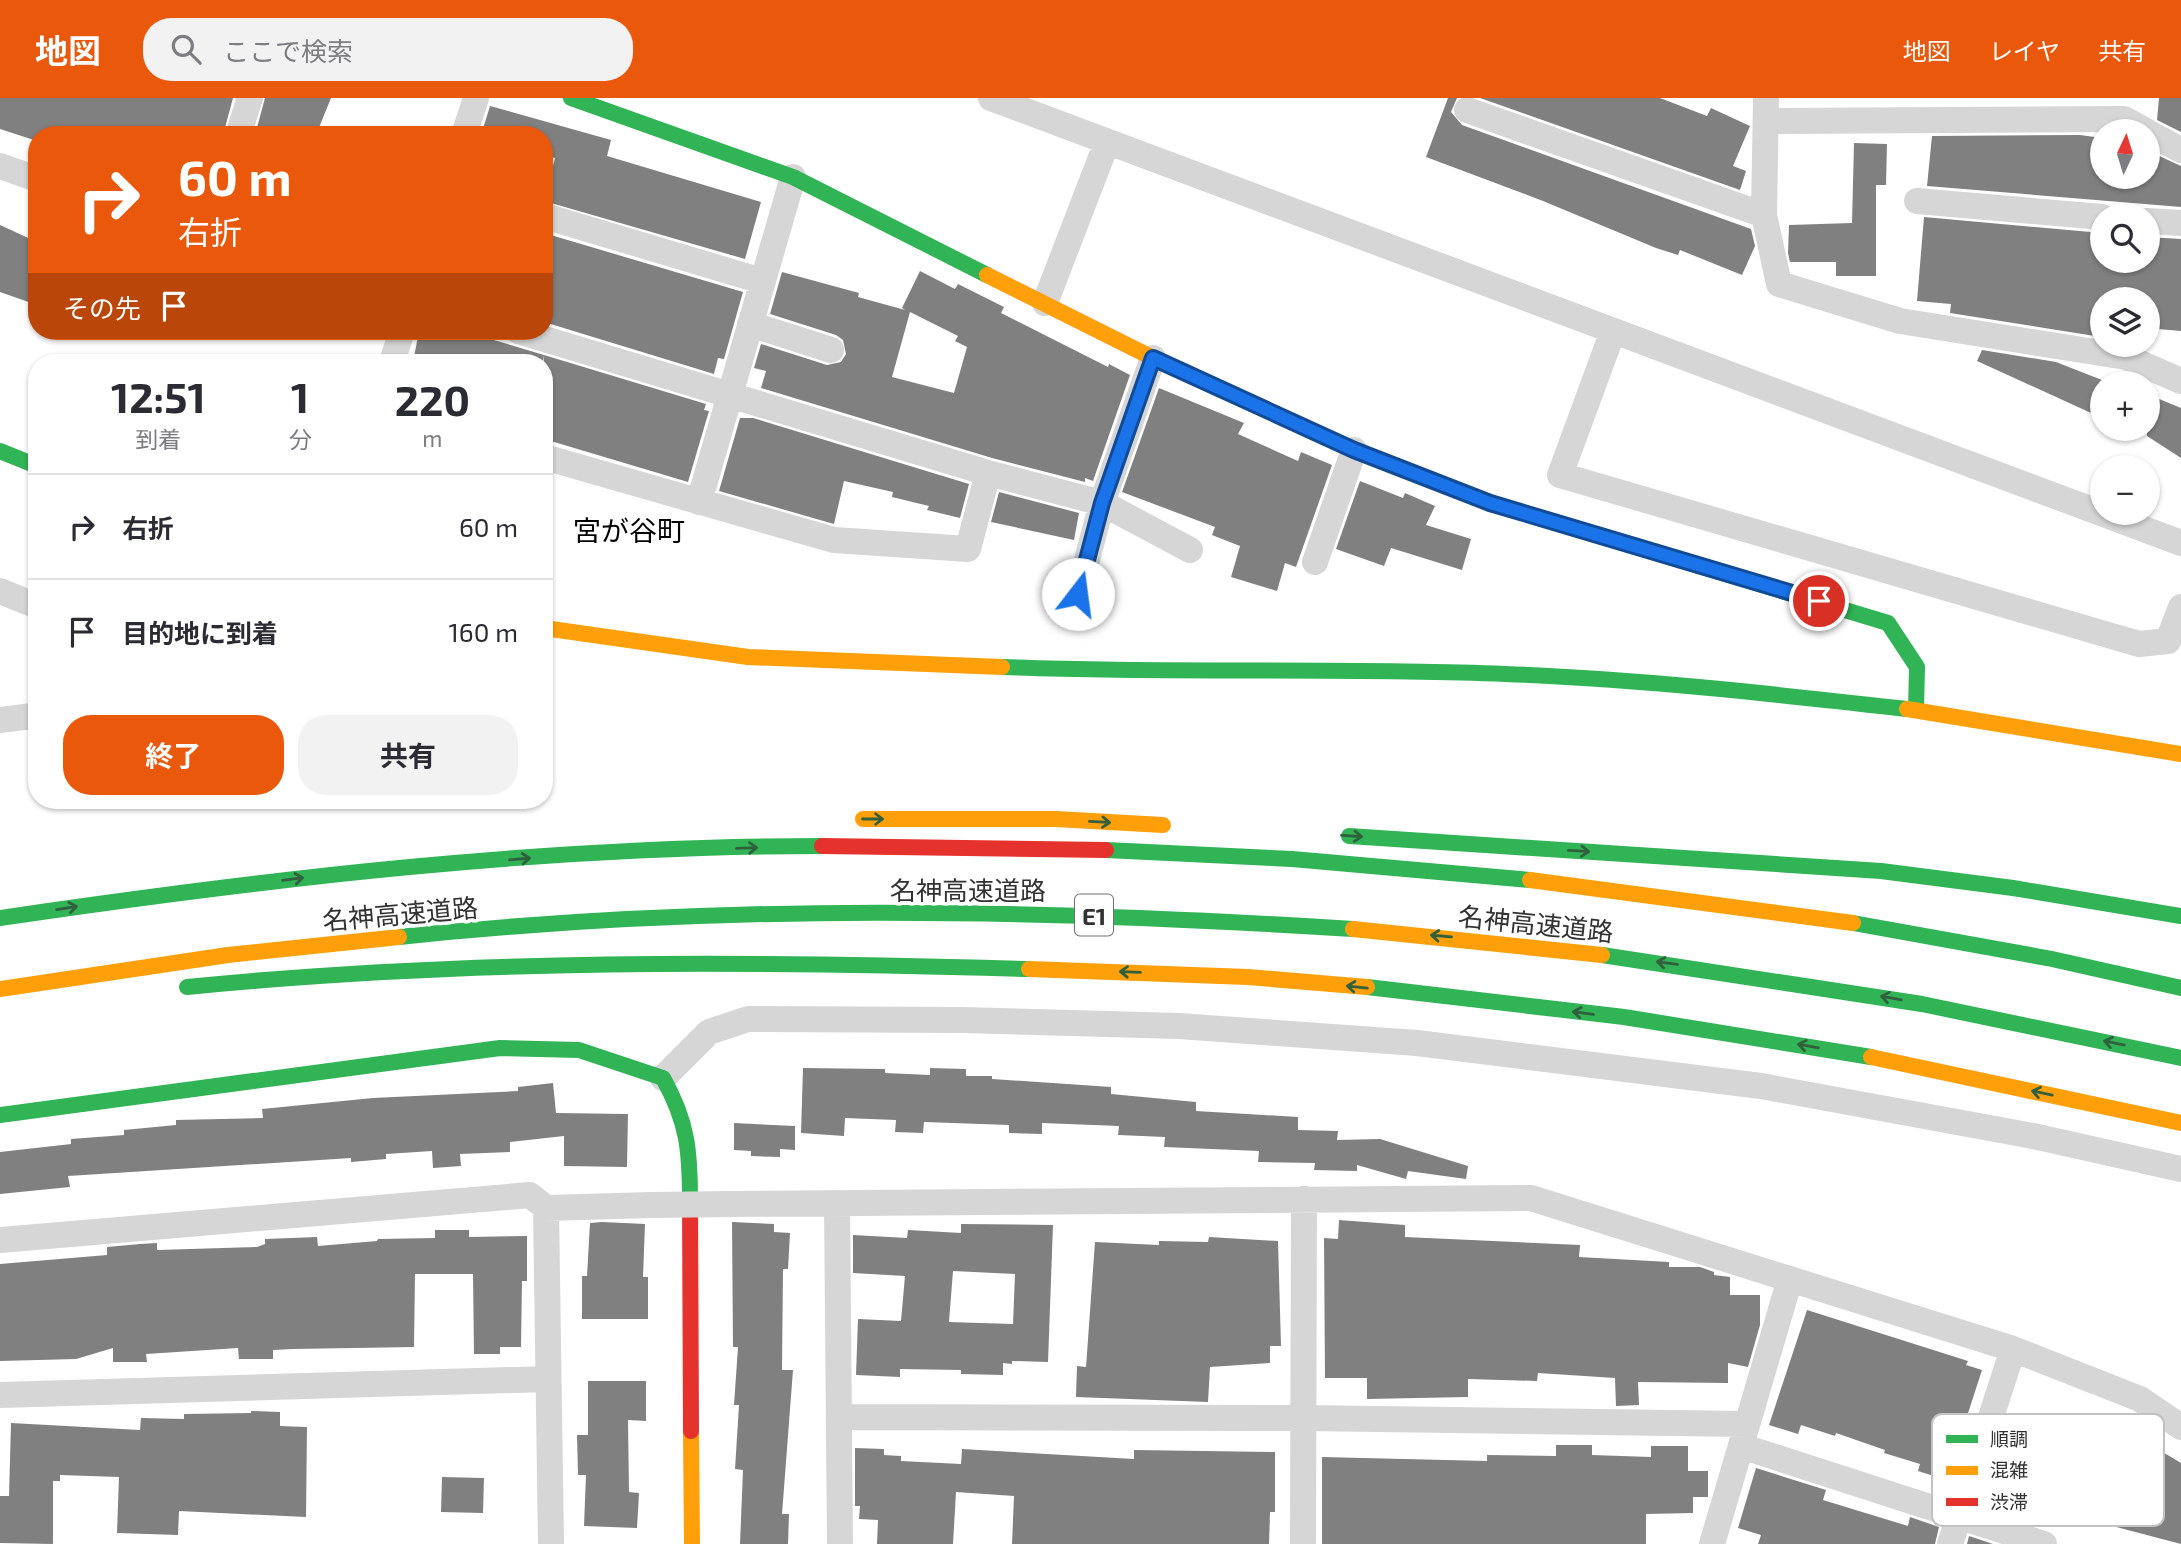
<!DOCTYPE html>
<html lang="ja">
<head>
<meta charset="utf-8">
<style>
  body { margin:0; font-family:"Exo 2","Noto Sans JP",sans-serif; background:#f2f2f3; color:#2b2b33; height:100vh; display:flex; flex-direction:column; font-size:26px; white-space:nowrap }
  * { box-sizing:border-box; margin:0 }
  p { font-size:23px; color:#7c7c81 }
  .icon { flex:none; width:38px; height:38px; fill:none; stroke:currentColor; stroke-width:2; stroke-linecap:round; stroke-linejoin:round }
  .map { position:relative; flex:1; overflow:hidden }
  .details { position:absolute; left:28px; top:256px; width:525px; height:455px; display:flex; flex-direction:column; background:#fff; border-radius:28px; box-shadow:0 2px 5px #0004 }
  .details>* { flex:none }
  .guide { position:absolute; left:28px; top:28px; width:525px; height:214px; border-radius:28px; box-shadow:0 2px 5px #0004; background:#ea580c; color:#fff; overflow:hidden }
  .needle { width:46px; rotate:4deg }
  .buttons { position:absolute; left:2090px; top:21px; display:grid; gap:14px }
  .buttons a { display:grid; place-items:center; width:70px; height:70px; border-radius:50%; background:#fff; box-shadow:0 2px 5px #0004; font-size:35px }
  .pin { position:absolute; display:grid; place-items:center; width:60px; height:60px; color:#fff; margin:-30px; border:4px solid #fff; border-radius:50%; box-shadow:0 2px 7px #0007 }
  .me { position:absolute; width:77px; margin:-38px; rotate:15deg; stroke-linejoin:round; filter:drop-shadow(0 0 5px #0008) }
  .turn { display:flex; align-items:center; gap:24px; height:147px; padding:0 35px; font-size:32px }
  .turn .icon { width:91px; height:91px; stroke-width:2.5 }
  .turn b { display:block; font-size:49px; line-height:60px }
  .then { display:flex; align-items:center; height:66px; padding:0 35px; background:#0003; gap:14px; font-size:26px }
  .eta { display:flex; justify-content:space-evenly; align-items:center; height:119px; text-align:center }
  .eta b { font-size:42px; font-weight:700; line-height:49px }
  .button { display:flex; gap:14px; margin-top:auto; padding:14px 35px }
  .button a { flex:1; height:80px; border-radius:28px; background:#ea580c; color:#fff; font-size:28px; font-weight:700; line-height:80px; text-align:center }
  .button a+a { background:#f2f2f3; color:#2b2b33 }
  ul { padding:0; list-style:none }
  li { display:flex; align-items:center; gap:21px; height:105px; padding:0 35px; border-top:2px solid #e1e1e2 }
  li div { flex:1 }
  li b { display:block; font-size:26px }
  li em { font-style:normal }
  header { display:flex; align-items:center; gap:42px; box-sizing:border-box; height:98px; padding:0 35px; background:#ea580c; color:#fff }
  header strong { font-size:33px }
  nav { display:flex; gap:38px; margin-inline-start:auto; font-size:24px }
  .search { width:490px; height:63px; background:#f2f2f3; display:flex; align-items:center; gap:18px; box-sizing:border-box; padding:0 24px; border-radius:28px; color:#7c7c81; font-size:26px }
  .map>svg:first-child { display:block }
  .building { fill:#808080; fill-rule:evenodd }
  .lines { fill:none; stroke-linecap:round; stroke-linejoin:round }
  .street { stroke:#d6d6d6; stroke-width:26 }
  .fast { stroke:#30b455; stroke-width:16 }
  .slow { stroke:#ff9f0a; stroke-width:16 }
  .jam { stroke:#e5322d; stroke-width:16 }
  .street-bridge { stroke:#d6d6d6; stroke-width:26 }
  .oneway { stroke:#31603e }
  .route-casing { stroke:#114b97; stroke-width:18 }
  .route { stroke:#1a73e8; stroke-width:12 }
  .labels { text-anchor:middle; dominant-baseline:central; stroke-width:7; stroke-linejoin:round; paint-order:stroke }
  .shield { fill:#fff; stroke:#707070; stroke-width:2 }
  .shield-label { font-size:24px; font-weight:bold; fill:#323232 }
  .street-label { font-size:26px; fill:#323232; stroke:#fff }
  .neighbourhood-label { font-size:28px; fill:#000; stroke:#fff }
  .key { fill:#fff; stroke:#c2c2c2; stroke-width:2 }
  .key-label { font-size:19px; fill:#323232 }
</style>
</head>
<body>
<header>
<strong>地図</strong>
<div class="search"><svg class="icon" aria-label="search" viewBox="0 0 24 24"><circle cx="10" cy="10" r="6"/><path d="M15 15l6 6"/></svg>ここで検索</div>
<nav><a>地図</a><a>レイヤ</a><a>共有</a></nav>
</header>
<div class="map">
<svg width="2181" height="1446" viewBox="0 0 2181 1446">
  <rect width="100%" height="100%" fill="#fff"/>
  <path class="building" d="M 0,0 L 233,0 L 223,37 L 37,37 L 37,43 L 0,31 Z
    M 265,0 L 331,0 L 316,37 L 255,37 Z
    M 1448,0 L 1457,0 L 1451,14 L 1462,27 L 1751,131 L 1755,148 L 1742,177 L 1680,152 L 1678,157 L 1656,150 L 1543,103 L 1426,59 Z
    M 1480,0 L 1660,0 L 1707,18 L 1711,10 L 1750,28 L 1733,68 L 1746,73 L 1740,92 Z
    M 2159,0 L 2181,0 L 2181,34 L 2157,22 Z
    M 490,8 L 611,42 L 607,58 L 761,104 L 745,161 L 544,103 L 555,60 L 544,57 L 544,37 L 481,37 Z
    M 2080,37 L 2102,40 L 2102,79 L 2147,79 L 2147,65 L 2154,65 L 2155,56 L 2181,68 L 2181,109 L 1927,88 L 1932,38 Z
    M 1854,45 L 1887,46 L 1886,87 L 1876,87 L 1876,178 L 1836,178 L 1836,164 L 1790,164 L 1788,155 L 1789,127 L 1852,125 Z
    M 1924,119 L 2102,135 L 2102,163 L 2147,163 L 2147,139 L 2181,141 L 2181,233 L 2147,230 L 2147,201 L 2102,201 L 2101,239 L 1950,215 L 1951,206 L 1917,203 Z
    M 0,127 L 37,144 L 37,207 L 0,194 Z
    M 544,135 L 743,194 L 724,261 L 718,260 L 714,276 L 544,224 Z
    M 920,173 L 955,191 L 958,186 L 1004,209 L 1001,215 L 1108,269 L 1109,266 L 1130,277 L 1093,383 L 1085,380 L 1085,384 L 992,360 L 761,290 L 766,273 L 754,270 L 761,246 L 827,267 L 841,264 L 846,256 L 843,242 L 836,237 L 770,216 L 782,174 L 859,195 L 858,199 L 905,212 L 902,210 ZM 910,214 L 958,238 L 955,243 L 967,249 L 954,295 L 892,279 Z
    M 419,233 L 454,233 L 487,240 L 544,257 L 543,264 L 413,264 Z
    M 1982,252 L 2056,264 L 2102,282 L 2102,320 L 1977,263 Z
    M 544,257 L 706,306 L 704,312 L 709,313 L 688,384 L 544,341 Z
    M 1159,290 L 1244,325 L 1238,336 L 1298,363 L 1301,354 L 1332,367 L 1296,469 L 1285,465 L 1277,493 L 1231,479 L 1240,448 L 1212,437 L 1215,429 L 1122,394 Z
    M 2147,296 L 2181,310 L 2181,360 L 2147,338 Z
    M 740,320 L 753,320 L 969,386 L 960,420 L 927,412 L 929,408 L 892,399 L 893,394 L 844,383 L 834,426 L 719,393 Z
    M 1360,383 L 1403,400 L 1405,395 L 1435,408 L 1426,427 L 1471,441 L 1462,472 L 1391,450 L 1384,468 L 1336,451 Z
    M 999,394 L 1079,415 L 1074,442 L 991,424 Z
    M 803,970 L 885,971 L 885,975 L 930,977 L 930,970 L 966,971 L 966,978 L 992,978 L 992,981 L 1111,989 L 1111,996 L 1196,1004 L 1196,1013 L 1298,1019 L 1298,1032 L 1338,1033 L 1337,1042 L 1380,1041 L 1468,1068 L 1466,1081 L 1408,1073 L 1406,1081 L 1357,1067 L 1357,1073 L 1314,1072 L 1315,1065 L 1258,1064 L 1259,1053 L 1164,1049 L 1165,1039 L 1118,1037 L 1119,1028 L 1042,1025 L 1042,1036 L 1009,1035 L 1009,1027 L 924,1024 L 923,1035 L 895,1034 L 896,1022 L 845,1020 L 844,1038 L 801,1035 Z
    M 553,985 L 556,1015 L 628,1016 L 627,1069 L 564,1068 L 564,1038 L 510,1044 L 510,1054 L 460,1056 L 461,1068 L 433,1070 L 432,1053 L 386,1056 L 386,1061 L 351,1064 L 351,1060 L 68,1078 L 70,1089 L 0,1096 L 0,1054 L 71,1046 L 71,1041 L 124,1037 L 124,1032 L 176,1027 L 176,1022 L 263,1020 L 262,1011 L 373,1000 L 518,993 L 518,989 Z
    M 734,1025 L 795,1028 L 795,1052 L 780,1051 L 780,1059 L 751,1058 L 751,1053 L 734,1052 Z
    M 1339,1122 L 1405,1127 L 1405,1139 L 1580,1147 L 1579,1159 L 1669,1164 L 1669,1169 L 1700,1169 L 1714,1174 L 1714,1177 L 1730,1179 L 1730,1197 L 1760,1197 L 1760,1227 L 1748,1269 L 1728,1265 L 1728,1285 L 1638,1284 L 1639,1307 L 1616,1308 L 1615,1280 L 1538,1275 L 1537,1283 L 1468,1281 L 1468,1299 L 1367,1301 L 1367,1280 L 1325,1280 L 1324,1140 L 1338,1141 Z
    M 602,1124 L 645,1126 L 643,1179 L 648,1179 L 648,1221 L 582,1221 L 582,1178 L 587,1178 L 590,1125 Z
    M 732,1124 L 774,1126 L 774,1134 L 790,1135 L 788,1171 L 783,1171 L 782,1272 L 793,1272 L 782,1416 L 789,1416 L 788,1446 L 740,1446 L 743,1372 L 735,1371 L 739,1307 L 734,1307 L 738,1249 L 733,1249 Z
    M 961,1126 L 1053,1127 L 1048,1264 L 1012,1263 L 1012,1266 L 1003,1265 L 1003,1277 L 961,1276 L 961,1272 L 900,1271 L 900,1279 L 856,1277 L 858,1221 L 901,1223 L 905,1178 L 853,1175 L 853,1137 L 907,1140 L 908,1132 L 961,1135 ZM 953,1173 L 1015,1176 L 1013,1226 L 949,1224 Z
    M 435,1132 L 469,1132 L 469,1139 L 527,1138 L 527,1183 L 522,1183 L 521,1249 L 500,1249 L 500,1256 L 474,1256 L 473,1176 L 415,1176 L 414,1249 L 293,1251 L 273,1252 L 273,1261 L 239,1261 L 238,1250 L 146,1256 L 147,1264 L 113,1264 L 113,1250 L 76,1261 L 0,1263 L 0,1166 L 107,1157 L 107,1149 L 140,1146 L 157,1145 L 157,1152 L 257,1149 L 265,1146 L 265,1141 L 317,1139 L 318,1148 L 377,1143 L 378,1141 L 435,1140 Z
    M 1209,1139 L 1278,1143 L 1281,1248 L 1270,1248 L 1270,1265 L 1210,1269 L 1208,1304 L 1076,1299 L 1077,1268 L 1086,1269 L 1095,1144 L 1159,1147 L 1159,1143 L 1208,1144 Z
    M 1807,1212 L 1968,1263 L 1966,1267 L 1982,1272 L 1958,1346 L 1965,1348 L 1958,1370 L 1947,1366 L 1943,1381 L 1918,1373 L 1920,1366 L 1884,1355 L 1885,1352 L 1836,1335 L 1835,1338 L 1801,1327 L 1798,1336 L 1769,1327 Z
    M 588,1283 L 646,1283 L 646,1323 L 628,1322 L 629,1394 L 639,1395 L 637,1430 L 584,1428 L 586,1377 L 578,1377 L 577,1337 L 588,1337 Z
    M 251,1313 L 280,1314 L 280,1328 L 307,1329 L 306,1419 L 179,1413 L 178,1437 L 117,1435 L 119,1379 L 60,1377 L 60,1383 L 53,1383 L 53,1446 L 0,1445 L 0,1398 L 9,1398 L 11,1325 L 140,1332 L 141,1320 L 184,1321 L 184,1316 L 251,1315 Z
    M 2116,1321 L 2149,1337 L 2146,1344 L 2181,1365 L 2181,1446 L 2021,1404 L 2016,1421 L 1984,1410 L 1995,1357 L 2021,1364 L 2033,1325 L 2104,1346 Z
    M 1556,1347 L 1592,1347 L 1592,1357 L 1651,1359 L 1651,1348 L 1688,1348 L 1688,1373 L 1708,1373 L 1708,1399 L 1693,1399 L 1693,1415 L 1646,1416 L 1646,1446 L 1322,1446 L 1322,1359 L 1487,1363 L 1487,1357 L 1556,1358 Z
    M 855,1350 L 884,1351 L 884,1357 L 901,1358 L 901,1363 L 961,1366 L 962,1351 L 1134,1361 L 1134,1352 L 1275,1354 L 1275,1414 L 1270,1414 L 1269,1446 L 1012,1446 L 1014,1398 L 956,1394 L 953,1446 L 877,1446 L 878,1422 L 859,1421 L 860,1408 L 855,1408 Z
    M 1756,1370 L 1826,1392 L 1823,1402 L 1908,1428 L 1910,1419 L 1939,1429 L 1935,1446 L 1758,1446 L 1761,1437 L 1738,1430 Z
    M 442,1379 L 484,1380 L 483,1415 L 441,1414 Z
    M 1969,1438 L 1993,1446 L 1967,1446 Z"/>
  <g class="lines">
    <path class="street" d="M 991,0 L 2181,445
      M 1766,0 L 1764,117 L 1779,186 L 1900,223 L 2126,259 L 2181,283
      M 1467,12 L 1764,117
      M 1767,23 L 2124,21 L 2146,33
      M 2147,34 L 2181,52
      M 238,37 L 250,0
      M 464,37 L 476,0
      M 0,68 L 37,81
      M 1917,103 L 2102,119
      M 544,118 L 762,183
      M 2147,123 L 2181,125
      M 1045,205 L 1107,44
      M 750,226 L 831,252
      M 518,233 L 988,375 L 1102,405 L 1190,452
      M 1613,233 L 1560,377 L 2139,546 L 2168,543 L 2181,509
      M 392,264 L 402,233
      M 544,359 L 834,442 L 968,451 L 988,375
      M 699,404 L 793,79
      M 1315,464 L 1354,352
      M 0,493 L 37,508
      M 1078,496 L 1102,405 L 1153,260
      M 0,622 L 32,618 L 37,622
      M 663,980 L 709,934 L 748,921 L 962,922 L 1179,928 L 1417,945 L 1761,988 L 2033,1038 L 2181,1071
      M 837,1105 L 840,1446
      M 732,1106 L 1531,1100 L 2013,1251 L 2140,1301 L 2181,1329
      M 546,1110 L 551,1446
      M 0,1142 L 530,1097 L 546,1110 L 652,1107
      M 0,1297 L 548,1281
      M 839,1319 L 1303,1320 L 1747,1326
      M 1741,1348 L 2044,1446
      M 1303,1446 L 1304,1101
      M 1712,1446 L 1790,1181
      M 1950,1446 L 2013,1251"/>
    <path class="fast" d="M 571,0 L 793,79 L 987,177
      M 1280,318 L 1354,352 L 1490,405 L 1888,525 L 1917,569 L 1916,612
      M 0,353 L 37,368
      M 1002,569 C 1170,576 1338,569 1505,576 C 1640,581 1773,596 1907,611
      M 1349,738 L 1881,773 L 2013,790 L 2181,818
      M 1106,752 L 1292,761 L 1530,782
      M 0,820 C 272,780 546,748 822,748
      M 1853,825 L 2052,861 L 2181,890
      M 399,839 C 717,805 1035,811 1353,831
      M 1602,857 L 1922,906 L 2181,960
      M 187,889 C 466,861 749,863 1029,871
      M 1367,889 L 1624,919 L 1871,959
      M 0,1017 L 500,950 L 579,952 L 663,980 C 688,1025 690,1053 690,1104"/>
    <path class="slow" d="M 987,177 L 1153,260 L 1280,318
      M 544,530 L 748,559 L 1002,569
      M 1907,611 L 2181,656
      M 863,721 L 1056,721 L 1163,727
      M 1530,782 L 1853,825
      M 1353,831 L 1602,857
      M 1029,871 L 1248,879 L 1367,889
      M 0,891 L 228,857 L 399,839
      M 1871,959 L 2181,1025
      M 691,1333 L 692,1446"/>
    <path class="jam" d="M 822,748 L 1106,752
      M 690,1104 L 691,1333"/>
    <path class="street-bridge" d="M 652,1107 L 732,1106"/>
  </g>
  <defs><path id="oneway-shaft" d="M-6 0H5M1.5-3L5.5 0L1.5 3" fill="none" stroke-width="1.6" stroke-linecap="round" stroke-linejoin="round" transform="scale(1.75)"/></defs>
  <g class="oneway">
    <use href="#oneway-shaft" transform="translate(873 721)"/>
    <use href="#oneway-shaft" transform="translate(1100 724) rotate(3)"/>
    <use href="#oneway-shaft" transform="translate(1352 738) rotate(4)"/>
    <use href="#oneway-shaft" transform="translate(747 750) rotate(-2)"/>
    <use href="#oneway-shaft" transform="translate(1579 753) rotate(3)"/>
    <use href="#oneway-shaft" transform="translate(520 761) rotate(-5)"/>
    <use href="#oneway-shaft" transform="translate(293 781) rotate(-7)"/>
    <use href="#oneway-shaft" transform="translate(67 810) rotate(-9)"/>
    <use href="#oneway-shaft" transform="translate(1441 838) rotate(-175)"/>
    <use href="#oneway-shaft" transform="translate(1667 865) rotate(-173)"/>
    <use href="#oneway-shaft" transform="translate(1130 874) rotate(-178)"/>
    <use href="#oneway-shaft" transform="translate(1357 889) rotate(-174)"/>
    <use href="#oneway-shaft" transform="translate(1891 900) rotate(-170)"/>
    <use href="#oneway-shaft" transform="translate(1583 915) rotate(-172)"/>
    <use href="#oneway-shaft" transform="translate(2114 945) rotate(-168)"/>
    <use href="#oneway-shaft" transform="translate(1808 948) rotate(-170)"/>
    <use href="#oneway-shaft" transform="translate(2042 995) rotate(-168)"/>
  </g>
  <g class="lines">
    <defs>
      <path id="route" d="M 1078,496 L 1102,405 L 1153,260 L 1354,352 L 1490,405 L 1819,503"/>
    </defs>
    <use href="#route" class="route-casing"/>
    <use href="#route" class="route"/>
  </g>
  <g class="labels">
    <rect class="shield" x="1075" y="796.5" width="38" height="41" rx="5"/>
    <g class="shield-label">
      <text x="1094" y="817">E1</text>
    </g>
    <g class="street-label">
      <text x="968" y="791">名神高速道路</text>
      <text transform="translate(400 815) rotate(-5)">名神高速道路</text>
      <text transform="translate(1536 825) rotate(6)">名神高速道路</text>
    </g>
    <g class="neighbourhood-label">
      <text x="629" y="432">宮が谷町</text>
    </g>
  </g>
  <rect x="1932" y="1316" width="232" height="112" rx="10" class="key"/>
  <rect x="1946" y="1337" width="32" height="8" fill="#30b455"/>
  <rect x="1946" y="1368" width="32" height="9" fill="#ff9f0a"/>
  <rect x="1946" y="1400" width="32" height="8" fill="#e5322d"/>
  <g class="key-label">
    <text x="1990" y="1348">順調</text>
    <text x="1990" y="1379">混雑</text>
    <text x="1990" y="1411">渋滞</text>
  </g>
</svg>
<div class="buttons">
<a><svg class="needle" viewBox="-14 -14 28 28"><path d="M0-13l5 13h-10z" fill="#e53935"/><path d="M0 13l5-13h-10z" fill="#7c7c81"/></svg></a>
<a><svg class="icon" aria-label="search" viewBox="0 0 24 24"><circle cx="10" cy="10" r="6"/><path d="M15 15l6 6"/></svg></a>
<a><svg class="icon" aria-label="layers" viewBox="0 0 24 24"><path d="M12 4l9 5-9 5-9-5zM3 14l9 5 9-5"/></svg></a>
<a>+</a>
<a>−</a>
</div>
<div class="pin" style="left:1819px;top:503px;background:#d93025"><svg class="icon" aria-label="arrive" viewBox="0 0 24 24"><path d="M6 21V4h12l-3 4 3 4H6"/></svg></div>
<svg class="me" style="left:1078px;top:496px" viewBox="-20 -20 40 40"><circle r="19" fill="#fff"/><path d="M0-13L10 11 0 6-10 11z" fill="#1a73e8"/></svg>
<div class="guide">
<div class="turn"><svg class="icon" aria-label="right" viewBox="0 0 24 24"><path d="M7 20v-9h11M14 6l5 5-5 5"/></svg><div><b>60 m</b>右折</div></div>
<div class="then">その先<svg class="icon" aria-label="arrive" viewBox="0 0 24 24"><path d="M6 21V4h12l-3 4 3 4H6"/></svg></div>
</div>
<section class="details">
<div class="eta">
<div><b>12:51</b><p>到着</p></div>
<div><b>1</b><p>分</p></div>
<div><b>220</b><p>m</p></div>
</div>
<ul>
<li><svg class="icon" aria-label="right" viewBox="0 0 24 24"><path d="M7 20v-9h11M14 6l5 5-5 5"/></svg><div><b>右折</b></div><em>60 m</em></li>
<li><svg class="icon" aria-label="arrive" viewBox="0 0 24 24"><path d="M6 21V4h12l-3 4 3 4H6"/></svg><div><b>目的地に到着</b></div><em>160 m</em></li>
</ul>
<div class="button"><a>終了</a><a>共有</a></div>
</section>
</div>
</body>
</html>
